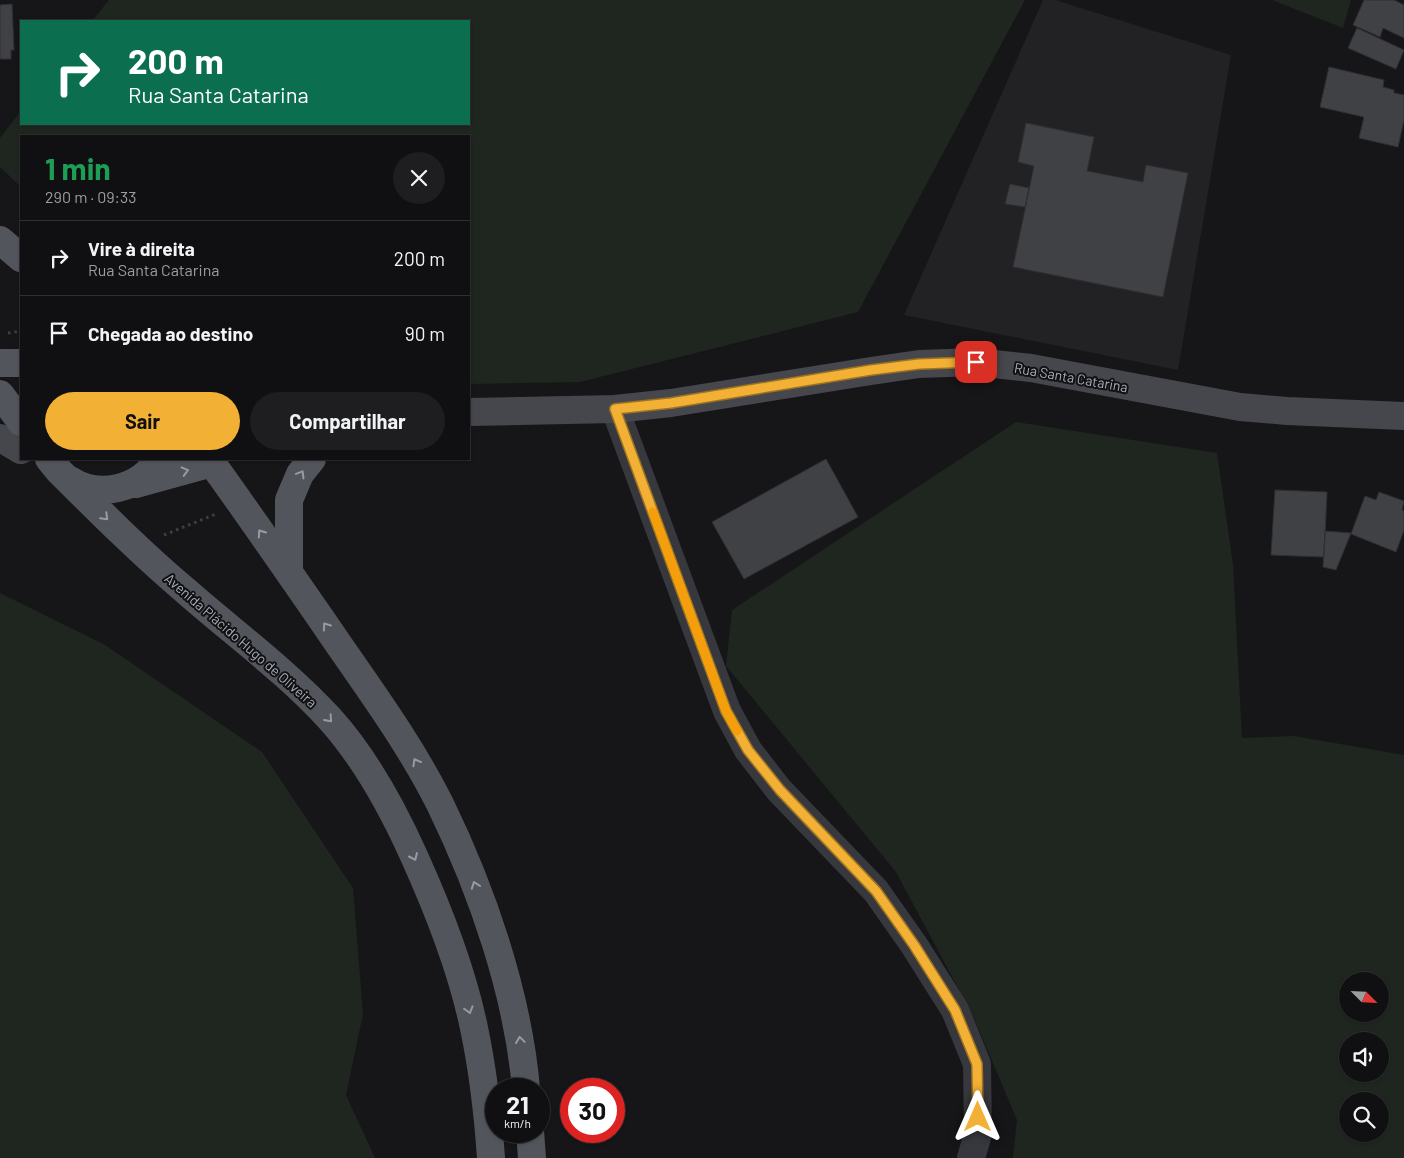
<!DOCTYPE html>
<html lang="pt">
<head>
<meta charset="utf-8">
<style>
  body { margin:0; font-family:Barlow,sans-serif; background:#1e1e20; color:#f1f3f6; height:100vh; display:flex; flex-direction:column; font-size:19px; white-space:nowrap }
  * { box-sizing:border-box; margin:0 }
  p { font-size:16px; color:#9c9d9f }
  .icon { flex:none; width:28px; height:28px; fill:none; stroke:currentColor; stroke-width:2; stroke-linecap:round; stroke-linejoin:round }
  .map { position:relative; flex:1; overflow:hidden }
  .drawer { position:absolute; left:20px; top:135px; width:450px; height:325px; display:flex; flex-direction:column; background:#101012; border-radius:0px; box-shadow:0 1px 4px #0004,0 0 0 1px #303032 }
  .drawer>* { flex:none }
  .guide { position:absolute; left:20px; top:20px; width:450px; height:105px; border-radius:0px; box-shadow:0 1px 4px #0004,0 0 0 1px #303032; background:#0b6e4f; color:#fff; overflow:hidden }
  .needle { width:32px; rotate:114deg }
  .tools { position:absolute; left:1339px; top:972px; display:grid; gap:10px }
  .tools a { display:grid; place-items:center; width:50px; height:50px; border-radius:50%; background:#101012; box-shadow:0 1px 4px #0004,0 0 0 1px #303032; font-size:25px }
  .speed { position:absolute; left:485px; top:1078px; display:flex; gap:10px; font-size:25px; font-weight:700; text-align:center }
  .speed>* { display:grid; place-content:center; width:65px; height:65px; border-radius:50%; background:#101012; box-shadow:0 1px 4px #0004,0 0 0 1px #303032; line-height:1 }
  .speed small { font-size:12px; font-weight:400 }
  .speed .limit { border:8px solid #d22; background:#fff; color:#111 }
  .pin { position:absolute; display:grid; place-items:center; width:42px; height:42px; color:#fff; margin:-21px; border-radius:10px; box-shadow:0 2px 8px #0006 }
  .me { position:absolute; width:55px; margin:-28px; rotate:0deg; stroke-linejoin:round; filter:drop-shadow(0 0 4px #0008) }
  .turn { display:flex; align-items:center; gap:18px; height:105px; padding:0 25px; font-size:22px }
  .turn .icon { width:65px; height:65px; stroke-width:2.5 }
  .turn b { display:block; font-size:35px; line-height:42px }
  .round { display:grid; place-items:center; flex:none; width:52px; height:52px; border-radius:26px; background:#1e1e20 }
  .summary { display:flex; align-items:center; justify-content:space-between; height:85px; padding:0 25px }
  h1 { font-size:30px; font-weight:700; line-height:38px; color:#1e9e55 }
  .action { display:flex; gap:10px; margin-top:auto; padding:10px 25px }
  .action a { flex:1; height:58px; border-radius:30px; background:#f2b134; color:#111; font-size:20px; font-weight:700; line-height:58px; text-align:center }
  .action a+a { background:#1e1e20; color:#f1f3f6 }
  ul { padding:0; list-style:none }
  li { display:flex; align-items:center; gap:15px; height:75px; padding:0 25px; border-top:1px solid #303032 }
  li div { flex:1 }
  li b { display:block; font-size:19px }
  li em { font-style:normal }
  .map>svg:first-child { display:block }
  .built { fill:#222225 }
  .green { fill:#1e261f; fill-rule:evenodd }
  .building { fill:#404145; stroke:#303034 }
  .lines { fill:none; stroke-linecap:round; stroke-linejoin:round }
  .path { stroke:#3d3f44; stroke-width:3; stroke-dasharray:2.5 4; stroke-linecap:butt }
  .street { stroke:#37383d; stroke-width:28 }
  .secondary { stroke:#45474d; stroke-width:28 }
  .primary { stroke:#53555c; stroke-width:28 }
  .oneway { stroke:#979ba6 }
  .route-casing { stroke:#9d7322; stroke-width:12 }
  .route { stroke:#f2b134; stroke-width:9 }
  .slow { stroke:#f59e0b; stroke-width:9 }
  .labels { text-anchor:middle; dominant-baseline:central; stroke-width:4; stroke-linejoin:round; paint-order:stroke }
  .street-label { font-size:14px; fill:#a8adb8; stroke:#111113 }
</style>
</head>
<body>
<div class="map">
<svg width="1404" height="1158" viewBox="0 0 1404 1158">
  <rect width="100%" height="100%" fill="#161618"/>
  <path class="built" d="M 1043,0 L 1055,0 L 1231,55 L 1178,370 L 904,315 Z"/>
  <path class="green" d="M 109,0 L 1025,0 L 858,312 L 580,382 L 469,384 L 469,136 L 21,136 L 21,187 L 0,167 L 0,138 L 21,111 L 21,124 L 469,124 L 469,21 L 92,21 Z
    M 1272,0 L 1351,0 L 1343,28 Z
    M 1016,422 L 1217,453 L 1233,565 L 1242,738 L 1294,736 L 1404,755 L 1404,1158 L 1013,1158 L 1017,1120 L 973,1016 L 896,872 L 726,666 L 732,610 ZM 1348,981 L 1380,981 L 1380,1014 L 1348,1014 ZM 1348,1041 L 1380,1041 L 1380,1074 L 1348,1074 ZM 1348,1101 L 1380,1101 L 1380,1134 L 1348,1134 Z
    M 0,593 L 105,645 L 262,752 L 353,888 L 363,1014 L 346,1095 L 375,1158 L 0,1158 Z"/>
  <path class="building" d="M 1364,0 L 1394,0 L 1404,5 L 1404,38 L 1383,28 L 1380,37 L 1353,25 Z
    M 12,4 L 14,50 L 11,50 L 11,59 L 0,59 L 0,5 Z
    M 1357,28 L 1404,50 L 1396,69 L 1348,48 Z
    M 1329,67 L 1384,80 L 1383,87 L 1394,90 L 1394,93 L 1404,95 L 1404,120 L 1398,147 L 1359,138 L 1364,117 L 1320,107 Z
    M 1026,123 L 1094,137 L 1087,171 L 1143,182 L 1146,165 L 1188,173 L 1163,297 L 1013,267 L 1034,166 L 1018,162 Z
    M 1010,184 L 1029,188 L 1025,207 L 1005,204 Z
    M 826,459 L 858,517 L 744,579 L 712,522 Z
    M 1275,490 L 1327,492 L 1324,557 L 1271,555 Z
    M 1379,492 L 1404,501 L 1402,510 L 1404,511 L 1404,530 L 1396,552 L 1351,534 L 1365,496 L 1376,500 Z
    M 1325,531 L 1351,533 L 1336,570 L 1323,567 Z"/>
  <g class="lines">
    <path class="path" d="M 8,333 L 21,331
      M 164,535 L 216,514"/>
    <path class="street" d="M 615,409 L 727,711 L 748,750 L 779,790 L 876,891 L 914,945 L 955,1010 L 977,1064 L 978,1134 L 971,1158"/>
    <path class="secondary" d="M 469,412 L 615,409 L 671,403 L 871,371 L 919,364 L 976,362 L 1031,368 L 1240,407 L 1287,411 L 1404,416
      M 0,438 L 21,450"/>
    <path class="primary" d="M 0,240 L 21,258
      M 0,363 L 21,363
      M 0,394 L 21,422
      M 49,459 L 58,470 C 100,512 142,554 187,592 C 235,634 287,672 330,719 C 366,759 392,807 414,856 C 438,909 462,970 474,1028 C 483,1071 488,1114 491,1158
      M 209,459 C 248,513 286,568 324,623 C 364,682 408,740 440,804 C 482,890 518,994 526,1089
      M 70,480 C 99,499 141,489 158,459
      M 136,484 L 212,463
      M 289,572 L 289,500 L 300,474 L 312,459
      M 530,1131 L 532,1158"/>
  </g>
  <defs><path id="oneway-chevron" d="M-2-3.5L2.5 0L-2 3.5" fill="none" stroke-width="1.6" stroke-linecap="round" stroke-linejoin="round" transform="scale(1.25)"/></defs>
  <g class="oneway">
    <use href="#oneway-chevron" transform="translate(185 471) rotate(-15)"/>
    <use href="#oneway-chevron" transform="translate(301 474) rotate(-59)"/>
    <use href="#oneway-chevron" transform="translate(105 517) rotate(45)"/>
    <use href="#oneway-chevron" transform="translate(261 533) rotate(-125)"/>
    <use href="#oneway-chevron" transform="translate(326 626) rotate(-125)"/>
    <use href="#oneway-chevron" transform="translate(329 719) rotate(48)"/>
    <use href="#oneway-chevron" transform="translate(416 762) rotate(-119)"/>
    <use href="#oneway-chevron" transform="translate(414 857) rotate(66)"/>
    <use href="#oneway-chevron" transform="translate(475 885) rotate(-110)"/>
    <use href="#oneway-chevron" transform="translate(469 1010) rotate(74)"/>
    <use href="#oneway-chevron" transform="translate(520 1040) rotate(-98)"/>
  </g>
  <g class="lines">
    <defs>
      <path id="route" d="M 976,362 L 919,364 L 871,370 L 671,403 L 615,409 L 726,711 L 748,750 L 780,790 L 876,891 L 914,945 L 955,1010 L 977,1064 L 978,1117"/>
    </defs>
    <use href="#route" class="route-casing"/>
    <use href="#route" class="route"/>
    <path class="slow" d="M 653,512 L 726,711 L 737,731"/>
  </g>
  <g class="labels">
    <g class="street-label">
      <text transform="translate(1071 377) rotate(10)">Rua Santa Catarina</text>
      <text transform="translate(241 640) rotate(41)">Avenida Plácido Hugo de Oliveira</text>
    </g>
  </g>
</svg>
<div class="tools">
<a><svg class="needle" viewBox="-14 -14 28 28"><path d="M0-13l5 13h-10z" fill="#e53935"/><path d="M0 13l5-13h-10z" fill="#9c9d9f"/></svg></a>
<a><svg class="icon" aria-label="sound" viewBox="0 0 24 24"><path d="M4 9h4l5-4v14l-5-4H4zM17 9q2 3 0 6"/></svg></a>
<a><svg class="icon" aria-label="search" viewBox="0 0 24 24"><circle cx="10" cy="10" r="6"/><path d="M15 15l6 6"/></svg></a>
</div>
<div class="speed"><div>21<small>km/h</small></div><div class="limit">30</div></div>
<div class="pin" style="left:976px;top:362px;background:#d93025"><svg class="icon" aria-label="arrive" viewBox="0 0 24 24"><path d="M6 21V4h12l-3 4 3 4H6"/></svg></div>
<svg class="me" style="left:978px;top:1117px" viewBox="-20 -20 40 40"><path d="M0-17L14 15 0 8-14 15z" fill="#f2b134" stroke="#fff" stroke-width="4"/></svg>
<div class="guide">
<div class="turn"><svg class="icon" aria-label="right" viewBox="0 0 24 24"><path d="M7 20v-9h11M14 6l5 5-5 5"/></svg><div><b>200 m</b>Rua Santa Catarina</div></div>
</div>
<section class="drawer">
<div class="summary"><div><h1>1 min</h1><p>290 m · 09:33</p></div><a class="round"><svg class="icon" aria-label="close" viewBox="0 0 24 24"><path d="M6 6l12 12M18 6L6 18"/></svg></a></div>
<ul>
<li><svg class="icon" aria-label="right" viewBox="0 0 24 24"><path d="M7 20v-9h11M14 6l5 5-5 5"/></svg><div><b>Vire à direita</b><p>Rua Santa Catarina</p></div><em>200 m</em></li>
<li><svg class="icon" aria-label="arrive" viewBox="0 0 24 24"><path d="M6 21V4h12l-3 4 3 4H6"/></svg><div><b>Chegada ao destino</b></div><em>90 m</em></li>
</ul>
<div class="action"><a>Sair</a><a>Compartilhar</a></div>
</section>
</div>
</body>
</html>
